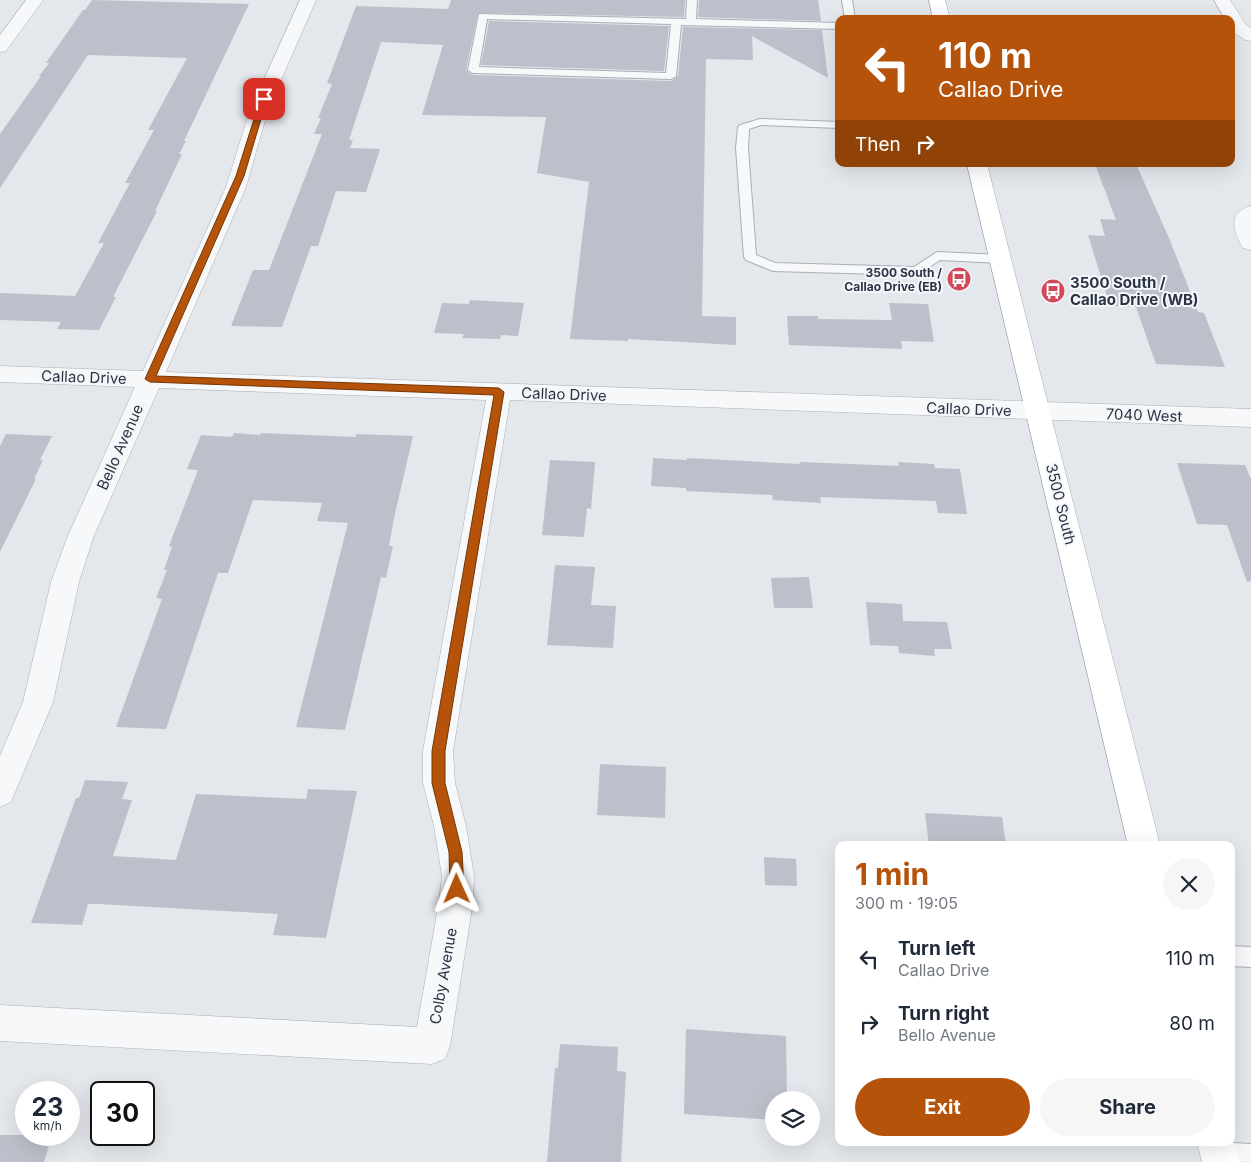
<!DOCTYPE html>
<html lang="en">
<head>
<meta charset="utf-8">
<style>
  body { margin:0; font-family:Inter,sans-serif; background:#f6f6f7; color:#1f2937; height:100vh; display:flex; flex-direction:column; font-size:19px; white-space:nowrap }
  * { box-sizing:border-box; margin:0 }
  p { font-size:16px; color:#747a83 }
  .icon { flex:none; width:28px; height:28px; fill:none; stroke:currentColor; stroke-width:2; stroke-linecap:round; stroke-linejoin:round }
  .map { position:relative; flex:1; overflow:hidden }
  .drawer { position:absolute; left:835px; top:841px; width:400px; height:305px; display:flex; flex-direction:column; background:#fff; border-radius:10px; box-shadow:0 5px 20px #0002 }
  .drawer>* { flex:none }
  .guide { position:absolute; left:835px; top:15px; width:400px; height:152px; border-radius:10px; box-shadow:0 5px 20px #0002; background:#b45309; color:#fff; overflow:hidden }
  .tools { position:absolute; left:765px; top:1091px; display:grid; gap:10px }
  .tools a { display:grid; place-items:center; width:55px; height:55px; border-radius:50%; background:#fff; box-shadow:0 5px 20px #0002; font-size:25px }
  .speed { position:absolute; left:15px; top:1081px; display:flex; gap:10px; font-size:25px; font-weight:700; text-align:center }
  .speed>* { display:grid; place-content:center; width:65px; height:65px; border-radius:50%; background:#fff; box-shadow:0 5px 20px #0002; line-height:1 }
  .speed small { font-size:12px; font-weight:400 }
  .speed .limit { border:2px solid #111; border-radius:8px; background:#fff; color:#111 }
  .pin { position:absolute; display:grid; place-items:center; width:42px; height:42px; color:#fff; margin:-21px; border-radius:10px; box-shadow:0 2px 8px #0006 }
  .me { position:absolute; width:55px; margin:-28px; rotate:359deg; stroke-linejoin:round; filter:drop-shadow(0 0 4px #0008) }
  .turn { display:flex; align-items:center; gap:18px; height:105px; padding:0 20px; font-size:22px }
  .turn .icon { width:65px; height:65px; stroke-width:2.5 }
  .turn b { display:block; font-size:35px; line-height:42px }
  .then { display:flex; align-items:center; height:48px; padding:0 20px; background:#0003; gap:10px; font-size:19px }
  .round { display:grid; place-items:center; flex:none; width:52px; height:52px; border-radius:26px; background:#f6f6f7 }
  .overview { display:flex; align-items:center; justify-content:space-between; height:85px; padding:0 20px }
  h1 { font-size:30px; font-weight:700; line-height:38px; color:#b45309 }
  .action { display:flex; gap:10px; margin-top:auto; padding:10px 20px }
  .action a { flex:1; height:58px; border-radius:30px; background:#b45309; color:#fff; font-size:20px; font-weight:700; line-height:58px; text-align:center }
  .action a+a { background:#f6f6f7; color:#1f2937 }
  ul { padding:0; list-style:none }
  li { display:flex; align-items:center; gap:15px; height:65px; padding:0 20px }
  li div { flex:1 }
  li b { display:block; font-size:19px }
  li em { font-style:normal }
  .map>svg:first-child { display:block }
  .building { fill:#bbc0ca }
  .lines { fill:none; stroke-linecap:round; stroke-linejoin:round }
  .lane-casing { stroke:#a9aeb7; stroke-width:2 }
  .street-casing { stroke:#a9aeb7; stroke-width:1 }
  .primary-casing { stroke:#a3abb8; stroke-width:1 }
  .lane { fill:#f7f8fa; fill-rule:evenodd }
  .street { fill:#f7f8fa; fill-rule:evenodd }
  .primary { fill:#fff; fill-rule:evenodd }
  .route { fill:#b45309; stroke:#753606 }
  .labels { text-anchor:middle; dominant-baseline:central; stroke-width:4; stroke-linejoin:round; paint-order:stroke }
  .far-poi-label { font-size:12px; font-weight:bold; fill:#2b3445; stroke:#f4f6f9; text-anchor:end }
  .poi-label { font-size:15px; font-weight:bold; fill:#2b3445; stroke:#f4f6f9; text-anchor:start }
  .street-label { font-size:15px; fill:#2b3445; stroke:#f4f6f9 }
</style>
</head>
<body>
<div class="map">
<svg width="1251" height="1162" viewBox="0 0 1251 1162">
  <rect width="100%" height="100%" fill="#e4e7ec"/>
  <path class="building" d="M 92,0 L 249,4 L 184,141 L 186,141 L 179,154 L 182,154 L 155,211 L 157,211 L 113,297 L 116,297 L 99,330 L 57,329 L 61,322 L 0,320 L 0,293 L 75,296 L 104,243 L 98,243 L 130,183 L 125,183 L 154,130 L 148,130 L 187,58 L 88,55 L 0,188 L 0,134 L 41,76 L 39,76 L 49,63 L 46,63 L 83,10 L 85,10 Z
    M 451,0 L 685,0 L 684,17 L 478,13 L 466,70 L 473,75 L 671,81 L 678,76 L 683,27 L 822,30 L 828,78 L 752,36 L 753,60 L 706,59 L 702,316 L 736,317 L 736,345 L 628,339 L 628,341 L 570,339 L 589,182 L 537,173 L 546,117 L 422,115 L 443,45 L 381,42 L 349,140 L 353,140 L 350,148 L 380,149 L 366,192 L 336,191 L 318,246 L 311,246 L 282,327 L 231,326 L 253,270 L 269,270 L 322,134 L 314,134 L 321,118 L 318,118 L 332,84 L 327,83 L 356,6 L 448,9 Z
    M 699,0 L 818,0 L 821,21 L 698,17 Z
    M 489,21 L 669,26 L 664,71 L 481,65 Z
    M 1095,164 L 1136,164 L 1169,238 L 1198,312 L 1204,313 L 1225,367 L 1156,364 L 1136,307 L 1110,306 L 1088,235 L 1105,236 L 1100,219 L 1116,220 Z
    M 470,300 L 524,303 L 518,336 L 501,335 L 500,339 L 462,338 L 464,334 L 434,333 L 442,303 L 469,304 Z
    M 889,303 L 928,304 L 934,342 L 901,341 L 902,349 L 789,345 L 787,316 L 818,316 L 818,319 L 892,320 Z
    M 234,433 L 260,435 L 261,433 L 356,437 L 356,434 L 413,436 L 394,518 L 389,546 L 393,546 L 386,578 L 381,577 L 345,730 L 296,727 L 348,523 L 317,521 L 322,503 L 253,500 L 228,573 L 218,573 L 166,729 L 116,727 L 162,599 L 156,598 L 167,570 L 164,570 L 172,547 L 169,546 L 198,470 L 187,469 L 201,435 L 232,437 Z
    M 6,434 L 52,436 L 40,460 L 43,460 L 34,479 L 36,479 L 0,552 L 0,446 Z
    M 653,458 L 687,460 L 687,458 L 800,464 L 800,462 L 899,466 L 898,462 L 934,464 L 935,468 L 960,469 L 967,514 L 938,513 L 936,501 L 820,497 L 821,503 L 773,500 L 772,495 L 686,491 L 686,488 L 651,486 Z
    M 550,460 L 595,462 L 591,509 L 587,508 L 584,537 L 542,535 Z
    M 1177,463 L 1245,465 L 1251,479 L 1251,581 L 1247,582 L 1227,525 L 1197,524 Z
    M 555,565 L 595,567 L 591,605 L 616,606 L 613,648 L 547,645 Z
    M 809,577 L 813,608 L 774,608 L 771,578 Z
    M 866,602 L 902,604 L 903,621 L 947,622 L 952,649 L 934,649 L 935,656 L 899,653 L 898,646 L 870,645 Z
    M 600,764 L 666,767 L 665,818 L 597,815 Z
    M 85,780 L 128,782 L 122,799 L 132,800 L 113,856 L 176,860 L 196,794 L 306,799 L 308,789 L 357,791 L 326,938 L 273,935 L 278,914 L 98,904 L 88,904 L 82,925 L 31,923 L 76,798 L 79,798 Z
    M 925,813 L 1002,817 L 1006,845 L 929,845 Z
    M 764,857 L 796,859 L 797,886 L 765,885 Z
    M 686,1029 L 786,1036 L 787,1100 L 774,1100 L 774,1120 L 684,1114 Z
    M 560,1044 L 618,1047 L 617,1071 L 626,1072 L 621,1162 L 547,1162 L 555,1068 L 558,1068 Z
    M 0,1135 L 52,1135 L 44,1162 L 0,1162 Z"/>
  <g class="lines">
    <defs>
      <path id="lane" d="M 687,0 L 697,0 L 696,19 L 839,23 L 839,29 L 681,25 L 676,76 L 671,79 L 473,73 L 468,70 L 479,14 L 686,19 ZM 487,19 L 671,24 L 666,73 L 479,67 Z
        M 842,0 L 852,0 L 855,19 L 845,19 Z
        M 760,119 L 839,122 L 839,128 L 761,125 L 749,129 L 748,148 L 756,255 L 775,263 L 914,267 L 937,252 L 1001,255 L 1007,259 L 1001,263 L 940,260 L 917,275 L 773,271 L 746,260 L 744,257 L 736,148 L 738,127 L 740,125 Z
        M 1231,946 L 1251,947 L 1251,967 L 1231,966 Z
        M 1217,1142 L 1251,1144 L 1251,1162 L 1211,1161 L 1208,1153 L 1211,1145 Z"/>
      <path id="street" d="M 26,0 L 43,0 L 6,51 L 0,52 L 0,35 Z
        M 300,0 L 316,0 L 268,110 L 246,187 L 166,372 L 1251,409 L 1251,427 L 510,400 L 453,751 L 455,783 L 466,826 L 474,876 L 473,902 L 450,1046 L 445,1059 L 432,1064 L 0,1041 L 0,1005 L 417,1027 L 439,902 L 442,876 L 434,826 L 423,783 L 423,751 L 486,400 L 159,388 L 93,538 L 79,582 L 53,702 L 11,802 L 0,807 L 0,756 L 23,702 L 51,582 L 67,538 L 135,387 L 0,382 L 0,366 L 143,371 L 226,187 L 250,110 Z
        M 1214,0 L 1230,0 L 1246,25 L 1251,28 L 1251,41 L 1245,40 L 1233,32 L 1231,19 L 1225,19 Z
        M 1251,206 L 1251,250 L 1243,248 C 1233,232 1227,212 1251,206 Z"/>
      <path id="primary" d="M 929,0 L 945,0 L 950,19 L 933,19 Z
        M 967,164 L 987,164 L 1160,845 L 1128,845 Z
        M 1231,1133 L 1240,1162 L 1202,1162 L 1197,1142 L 1231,1142 Z"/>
    </defs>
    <use href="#lane" class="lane-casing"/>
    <use href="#street" class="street-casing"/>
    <use href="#primary" class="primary-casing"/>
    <use href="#lane" class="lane"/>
    <use href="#street" class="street"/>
    <use href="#primary" class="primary"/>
  </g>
  <path class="route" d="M 261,97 L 267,99 L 244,176 L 156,376 L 499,388 L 504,392 L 445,751 L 445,783 L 462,852 L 464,889 L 462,894 L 457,896 L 452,894 L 450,889 L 449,852 L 432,783 L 432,751 L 494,395 L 150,382 L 145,379 L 236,176 Z"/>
  <defs>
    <symbol id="bus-disc" viewBox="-11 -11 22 22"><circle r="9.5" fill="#d1495b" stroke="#f4f6f9"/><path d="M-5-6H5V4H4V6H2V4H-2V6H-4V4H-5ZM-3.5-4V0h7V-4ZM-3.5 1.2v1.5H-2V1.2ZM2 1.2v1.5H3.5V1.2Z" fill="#fff"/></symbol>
  </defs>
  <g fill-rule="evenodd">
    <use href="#bus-disc" x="945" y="265" width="28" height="28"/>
    <use href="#bus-disc" x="1039" y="277" width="28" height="28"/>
  </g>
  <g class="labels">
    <g class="far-poi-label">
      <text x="942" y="272">3500 South /<tspan x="942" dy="14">Callao Drive (EB)</tspan></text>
    </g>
    <g class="poi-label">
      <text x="1070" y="282">3500 South /<tspan x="1070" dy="17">Callao Drive (WB)</tspan></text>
    </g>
    <g class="street-label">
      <text transform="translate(84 377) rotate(2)">Callao Drive</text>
      <text transform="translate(564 394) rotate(2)">Callao Drive</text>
      <text transform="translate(969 409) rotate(2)">Callao Drive</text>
      <text transform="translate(1144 415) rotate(2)">7040 West</text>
      <text transform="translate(120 447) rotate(-66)">Bello Avenue</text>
      <text transform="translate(1061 504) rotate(76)">3500 South</text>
      <text transform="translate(443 976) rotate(-80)">Colby Avenue</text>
    </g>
  </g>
</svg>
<div class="tools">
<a><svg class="icon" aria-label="layers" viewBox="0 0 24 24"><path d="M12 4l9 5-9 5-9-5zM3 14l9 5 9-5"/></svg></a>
</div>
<div class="speed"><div>23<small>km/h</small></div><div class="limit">30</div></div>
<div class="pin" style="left:264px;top:99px;background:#d93025"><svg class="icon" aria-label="arrive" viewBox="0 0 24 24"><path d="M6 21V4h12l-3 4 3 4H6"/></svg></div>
<svg class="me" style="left:457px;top:889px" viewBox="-20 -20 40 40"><path d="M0-17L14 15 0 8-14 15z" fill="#b45309" stroke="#fff" stroke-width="4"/></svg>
<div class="guide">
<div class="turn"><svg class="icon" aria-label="left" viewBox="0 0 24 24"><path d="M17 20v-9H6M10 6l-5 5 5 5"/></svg><div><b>110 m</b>Callao Drive</div></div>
<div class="then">Then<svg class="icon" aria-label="right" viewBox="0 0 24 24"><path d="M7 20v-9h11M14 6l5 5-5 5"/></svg></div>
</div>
<section class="drawer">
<div class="overview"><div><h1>1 min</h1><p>300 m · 19:05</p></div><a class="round"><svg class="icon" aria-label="close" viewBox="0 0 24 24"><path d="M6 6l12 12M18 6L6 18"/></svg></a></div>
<ul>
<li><svg class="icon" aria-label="left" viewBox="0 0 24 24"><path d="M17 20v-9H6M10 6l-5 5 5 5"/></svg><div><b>Turn left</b><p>Callao Drive</p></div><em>110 m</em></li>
<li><svg class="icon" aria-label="right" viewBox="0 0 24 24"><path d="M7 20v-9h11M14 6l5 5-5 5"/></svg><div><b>Turn right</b><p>Bello Avenue</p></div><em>80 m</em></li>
</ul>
<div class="action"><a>Exit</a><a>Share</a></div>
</section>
</div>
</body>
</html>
